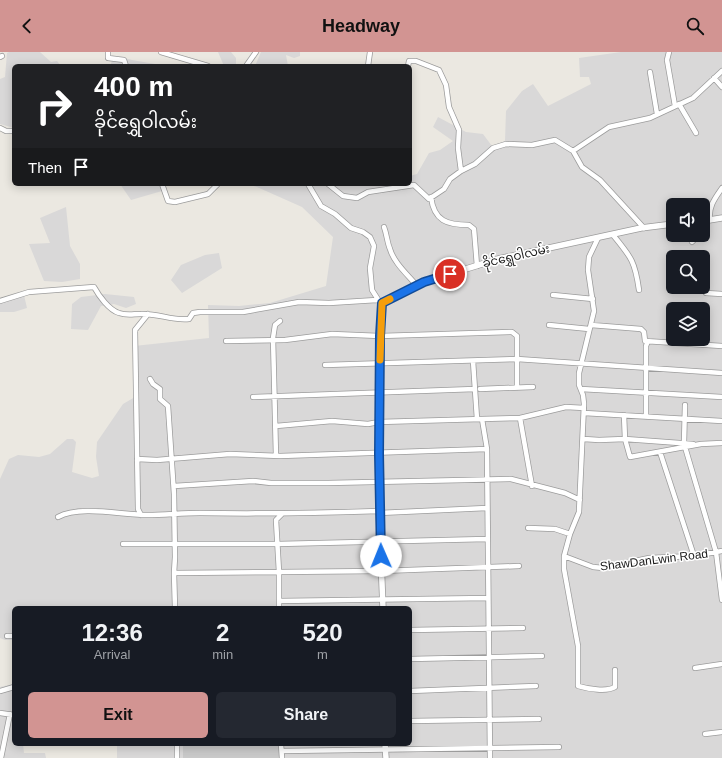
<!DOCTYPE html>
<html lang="en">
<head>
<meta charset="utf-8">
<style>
  body { margin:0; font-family:Helvetica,"Noto Sans Myanmar",sans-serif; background:#242831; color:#f1f3f6; height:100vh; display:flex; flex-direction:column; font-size:15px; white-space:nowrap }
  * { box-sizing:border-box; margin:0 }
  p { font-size:13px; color:#9ea1a6 }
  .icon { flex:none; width:22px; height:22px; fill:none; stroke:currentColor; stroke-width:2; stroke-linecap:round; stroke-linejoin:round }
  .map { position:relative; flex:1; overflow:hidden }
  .details { position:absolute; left:12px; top:554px; width:400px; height:140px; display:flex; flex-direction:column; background:#171b24; border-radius:6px; box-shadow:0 2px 10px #0003 }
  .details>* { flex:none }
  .guide { position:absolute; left:12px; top:12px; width:400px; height:122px; border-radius:6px; box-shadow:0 2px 10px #0003; background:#202124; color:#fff; overflow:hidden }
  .buttons { position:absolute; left:666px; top:146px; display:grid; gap:8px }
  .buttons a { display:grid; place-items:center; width:44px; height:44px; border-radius:6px; background:#171b24; box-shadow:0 2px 10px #0003; font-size:20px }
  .pin { position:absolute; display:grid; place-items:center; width:34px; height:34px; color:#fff; margin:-17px; border:2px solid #fff; border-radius:50%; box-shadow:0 1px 4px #0007 }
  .me { position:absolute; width:44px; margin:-22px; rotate:359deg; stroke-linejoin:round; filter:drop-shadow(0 0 3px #0008) }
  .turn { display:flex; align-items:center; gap:14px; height:84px; padding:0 16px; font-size:18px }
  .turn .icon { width:52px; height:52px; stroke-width:2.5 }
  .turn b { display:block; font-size:28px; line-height:34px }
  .then { display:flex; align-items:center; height:38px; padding:0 16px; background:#0003; gap:8px; font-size:15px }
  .eta { display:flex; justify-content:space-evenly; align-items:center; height:68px; text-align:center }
  .eta b { font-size:24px; font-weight:700; line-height:28px }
  .cta { display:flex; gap:8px; margin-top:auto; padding:8px 16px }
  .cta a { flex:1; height:46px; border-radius:6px; background:#d29492; color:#111; font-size:16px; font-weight:700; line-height:46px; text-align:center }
  .cta a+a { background:#242831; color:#f1f3f6 }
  header { display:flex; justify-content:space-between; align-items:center; height:52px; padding:0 16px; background:#d29492; color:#111; font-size:18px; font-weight:700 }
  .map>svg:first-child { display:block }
  .residential { fill:#d9d8d8; fill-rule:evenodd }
  .religious { fill:#c9c9c9 }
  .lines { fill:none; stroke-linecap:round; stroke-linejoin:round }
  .minor-casing { stroke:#9c9c9c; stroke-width:6 }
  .tertiary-casing { stroke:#9c9c9c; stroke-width:7 }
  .minor { stroke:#fff; stroke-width:4.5 }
  .tertiary { stroke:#fff; stroke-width:5.5 }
  .route-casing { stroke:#114b97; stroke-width:10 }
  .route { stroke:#1a73e8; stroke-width:7 }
  .slow { stroke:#f59e0b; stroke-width:7 }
  .labels { text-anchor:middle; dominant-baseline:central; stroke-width:3; stroke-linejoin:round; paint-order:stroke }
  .street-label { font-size:12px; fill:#1b1b1b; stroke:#fff }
</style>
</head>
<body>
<header><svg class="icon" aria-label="back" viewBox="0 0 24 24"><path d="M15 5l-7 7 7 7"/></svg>Headway<svg class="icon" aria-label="search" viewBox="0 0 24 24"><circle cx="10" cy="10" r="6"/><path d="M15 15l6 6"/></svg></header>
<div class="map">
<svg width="722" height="706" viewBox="0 0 722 706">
  <rect width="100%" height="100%" fill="#ebe8e1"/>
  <path class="residential" d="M 9,0 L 40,0 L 51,10 L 57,9 L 61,14 L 14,14 L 14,76 L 0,72 L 0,27 L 5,25 L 7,1 Z
    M 218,0 L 231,0 L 236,6 L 236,14 L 224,14 Z
    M 261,0 L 300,0 L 300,4 L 294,6 L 286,3 L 288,14 L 255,14 Z
    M 621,0 L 722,0 L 722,706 L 117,706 L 117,692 L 410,692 L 410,556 L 14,556 L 14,588 L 5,588 L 0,586 L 0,427 L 9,407 L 18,403 L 39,405 L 50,402 L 67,387 L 73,387 L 76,390 L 72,420 L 92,426 L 99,424 L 96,405 L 97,390 L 123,352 L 135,345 L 134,294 L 209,286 L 208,253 L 239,254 L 270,251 L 326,234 L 333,185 L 302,155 L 257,135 L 247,132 L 410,132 L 410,124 L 417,122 L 429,101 L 440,98 L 453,89 L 433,75 L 438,65 L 466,80 L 483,82 L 492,94 L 505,89 L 506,59 L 522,39 L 533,32 L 548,54 L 591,32 L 589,25 L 580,25 L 579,6 ZM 673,153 L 703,153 L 703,183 L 673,183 ZM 673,205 L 703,205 L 703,235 L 673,235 ZM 673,257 L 703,257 L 703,287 L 673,287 Z
    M 114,4 L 132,8 L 155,12 L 154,14 L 110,14 Z
    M 120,132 L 160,132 L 162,139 L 131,148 Z
    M 66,155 L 70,194 L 80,212 L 80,227 L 62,230 L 44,229 L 29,192 L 50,191 L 40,166 Z
    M 219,201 L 222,216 L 182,241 L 171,228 L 181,213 L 205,203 Z
    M 23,239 L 27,256 L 14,260 L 0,260 L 0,247 L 8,247 Z
    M 105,242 L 134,245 L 136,252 L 126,256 L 114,252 L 101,254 L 88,278 L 71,277 L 72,252 L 81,245 Z
    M 14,632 L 14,692 L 23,692 L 24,701 L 45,701 L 46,706 L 0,706 L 0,635 Z"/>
  <path class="religious" d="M 183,692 L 279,692 L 280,706 L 183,706 Z"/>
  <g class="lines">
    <defs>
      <path id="minor" d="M 108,0 L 108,6 L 124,8 L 126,14
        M 161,0 L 208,14
        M 669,0 L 667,8 L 675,54
        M 0,5 L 2,4
        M 246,14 L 256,0
        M 368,14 L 370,0
        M 408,14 L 409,9 L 416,9 L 439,18 L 446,33 L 449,55 L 459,78 L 458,96 L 461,119
        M 650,20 L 657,62
        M 714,26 L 722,35
        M 679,52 L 696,81
        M 0,76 L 6,79 L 14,79
        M 573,99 L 609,75 L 650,66 L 693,46 L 722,19
        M 162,132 L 168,149 L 175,150 L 208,142 L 218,132
        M 308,132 L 321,154 L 335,162 L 351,176 L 363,180 L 370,185 L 374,194 L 370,216 L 372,238 L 379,249
        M 328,132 L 343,144 L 357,146 L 368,140 L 414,133 L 429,147 L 444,137 L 450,127 L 461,119 L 475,112 L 493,96 L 506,92 L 532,93 L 555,88 L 573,99 L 582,115 L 600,128 L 644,176
        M 431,145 C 434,169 447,173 469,173 L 474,177 L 477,214
        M 710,168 C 708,155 715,146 722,136
        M 384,175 C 387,183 387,190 390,197 C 394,211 408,223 417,234
        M 613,183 C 631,205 635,209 639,238
        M 598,186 L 589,205 L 588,218 L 594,259 L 579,321 L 579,333 L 583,343 L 584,352 L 579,460 L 570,482 L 564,504 L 564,517 L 578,594 L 578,634 C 588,637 607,640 615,635 L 615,618
        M 692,190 L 699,183
        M 706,241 L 722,242
        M 553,243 L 593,247
        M 0,249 L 29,240 L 94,235 C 99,244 109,258 119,261 C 127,264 133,262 141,262 C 157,261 173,269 189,267 L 193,261 L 200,260 L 243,260 L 299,250 L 329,251 L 377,248
        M 549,273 L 589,277
        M 591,273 L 641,277 L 644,280 L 645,289 L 722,294
        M 226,289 L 285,288 L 332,282 L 380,284 L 512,280 L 517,284 L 517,307 L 722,321
        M 473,309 L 477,367
        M 325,313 L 517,307 L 517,336
        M 150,327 L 153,332 L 160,337 L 160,347 L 168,354 L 174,442 L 175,505 L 174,521
        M 480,337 L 533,335
        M 581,337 L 722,345
        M 253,345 L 475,337
        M 584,361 L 722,369
        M 624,363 L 625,387 L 630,405 L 701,392 L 722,391
        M 646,365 L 646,294 L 648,289
        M 520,366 L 532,434
        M 482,367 L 520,366 L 566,355 L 584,356
        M 276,374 L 332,369 L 368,372 L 379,370 L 482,367 L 487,397 L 490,706
        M 584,387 L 599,388 L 625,387 L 693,392
        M 684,391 L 685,353
        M 685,395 L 716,500 L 722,548
        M 660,400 L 694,504
        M 276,404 L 273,286 L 275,273 L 280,269
        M 137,407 L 157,408 L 230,402 L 280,404 L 487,397
        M 174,434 L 253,429 L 271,431 L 328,431 L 511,427 L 565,441 L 580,448
        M 379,461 L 487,456
        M 141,463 L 138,457 L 135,278 L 148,262
        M 58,465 C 81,453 122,463 148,463 C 165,463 182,461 200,461 C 259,462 319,461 379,459
        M 528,476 L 555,477 L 570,482
        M 123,492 L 278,492 L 487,487
        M 564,504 L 593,515 L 603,516 L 649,506 L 694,504 L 722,499
        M 279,549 L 488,546
        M 175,556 L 174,521 L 279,520 L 276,468 L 282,462
        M 279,556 L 279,520 L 381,519 L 519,514
        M 410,578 L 523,576
        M 7,584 L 14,584
        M 410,607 L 542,604
        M 695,616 L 722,612
        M 0,639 L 14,635
        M 410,639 L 536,634
        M 0,661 L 14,663
        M 410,669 L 539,667
        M 705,682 L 722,680
        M 281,692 L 282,706
        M 282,699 L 559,695
        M 1,706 L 10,662
        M 177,706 L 177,692"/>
      <path id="tertiary" d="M 703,169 L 722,166
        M 383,556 L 379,459 L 380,284 L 382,251 L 424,230 L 498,207 L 641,176 L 673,172
        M 385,692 L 386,706"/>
    </defs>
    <use href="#minor" class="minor-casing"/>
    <use href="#tertiary" class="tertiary-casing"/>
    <use href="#minor" class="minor"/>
    <use href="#tertiary" class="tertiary"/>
  </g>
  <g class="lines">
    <defs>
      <path id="route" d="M 381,504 L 379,402 L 380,284 L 382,251 L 424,230 L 450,222"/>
    </defs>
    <use href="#route" class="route-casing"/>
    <use href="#route" class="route"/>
    <path class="slow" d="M 380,308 L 382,251 L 390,247"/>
  </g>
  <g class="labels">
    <g class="street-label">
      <text transform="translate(516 204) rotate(-13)">ခိုင်ရွှေဝါလမ်း</text>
      <text transform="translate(654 508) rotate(-7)">ShawDanLwin Road</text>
    </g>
  </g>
</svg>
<div class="buttons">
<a><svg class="icon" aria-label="sound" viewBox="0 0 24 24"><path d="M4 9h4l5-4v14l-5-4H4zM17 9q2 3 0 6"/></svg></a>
<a><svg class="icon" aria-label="search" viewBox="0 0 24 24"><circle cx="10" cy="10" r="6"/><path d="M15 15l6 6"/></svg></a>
<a><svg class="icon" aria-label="layers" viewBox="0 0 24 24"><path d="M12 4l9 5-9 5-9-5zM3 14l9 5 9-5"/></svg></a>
</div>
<div class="pin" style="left:450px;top:222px;background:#d93025"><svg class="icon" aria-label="arrive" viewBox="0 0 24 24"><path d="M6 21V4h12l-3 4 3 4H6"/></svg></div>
<svg class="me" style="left:381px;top:504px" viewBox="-20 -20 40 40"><circle r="19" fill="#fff"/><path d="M0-13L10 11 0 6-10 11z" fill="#1a73e8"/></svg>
<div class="guide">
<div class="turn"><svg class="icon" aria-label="right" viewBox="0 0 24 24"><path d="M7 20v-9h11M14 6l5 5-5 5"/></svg><div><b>400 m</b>ခိုင်ရွှေဝါလမ်း</div></div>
<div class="then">Then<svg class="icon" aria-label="arrive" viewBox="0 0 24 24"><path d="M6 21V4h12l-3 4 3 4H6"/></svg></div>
</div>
<section class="details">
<div class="eta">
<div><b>12:36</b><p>Arrival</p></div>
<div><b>2</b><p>min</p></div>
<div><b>520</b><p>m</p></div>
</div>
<div class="cta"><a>Exit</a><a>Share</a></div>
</section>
</div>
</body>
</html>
